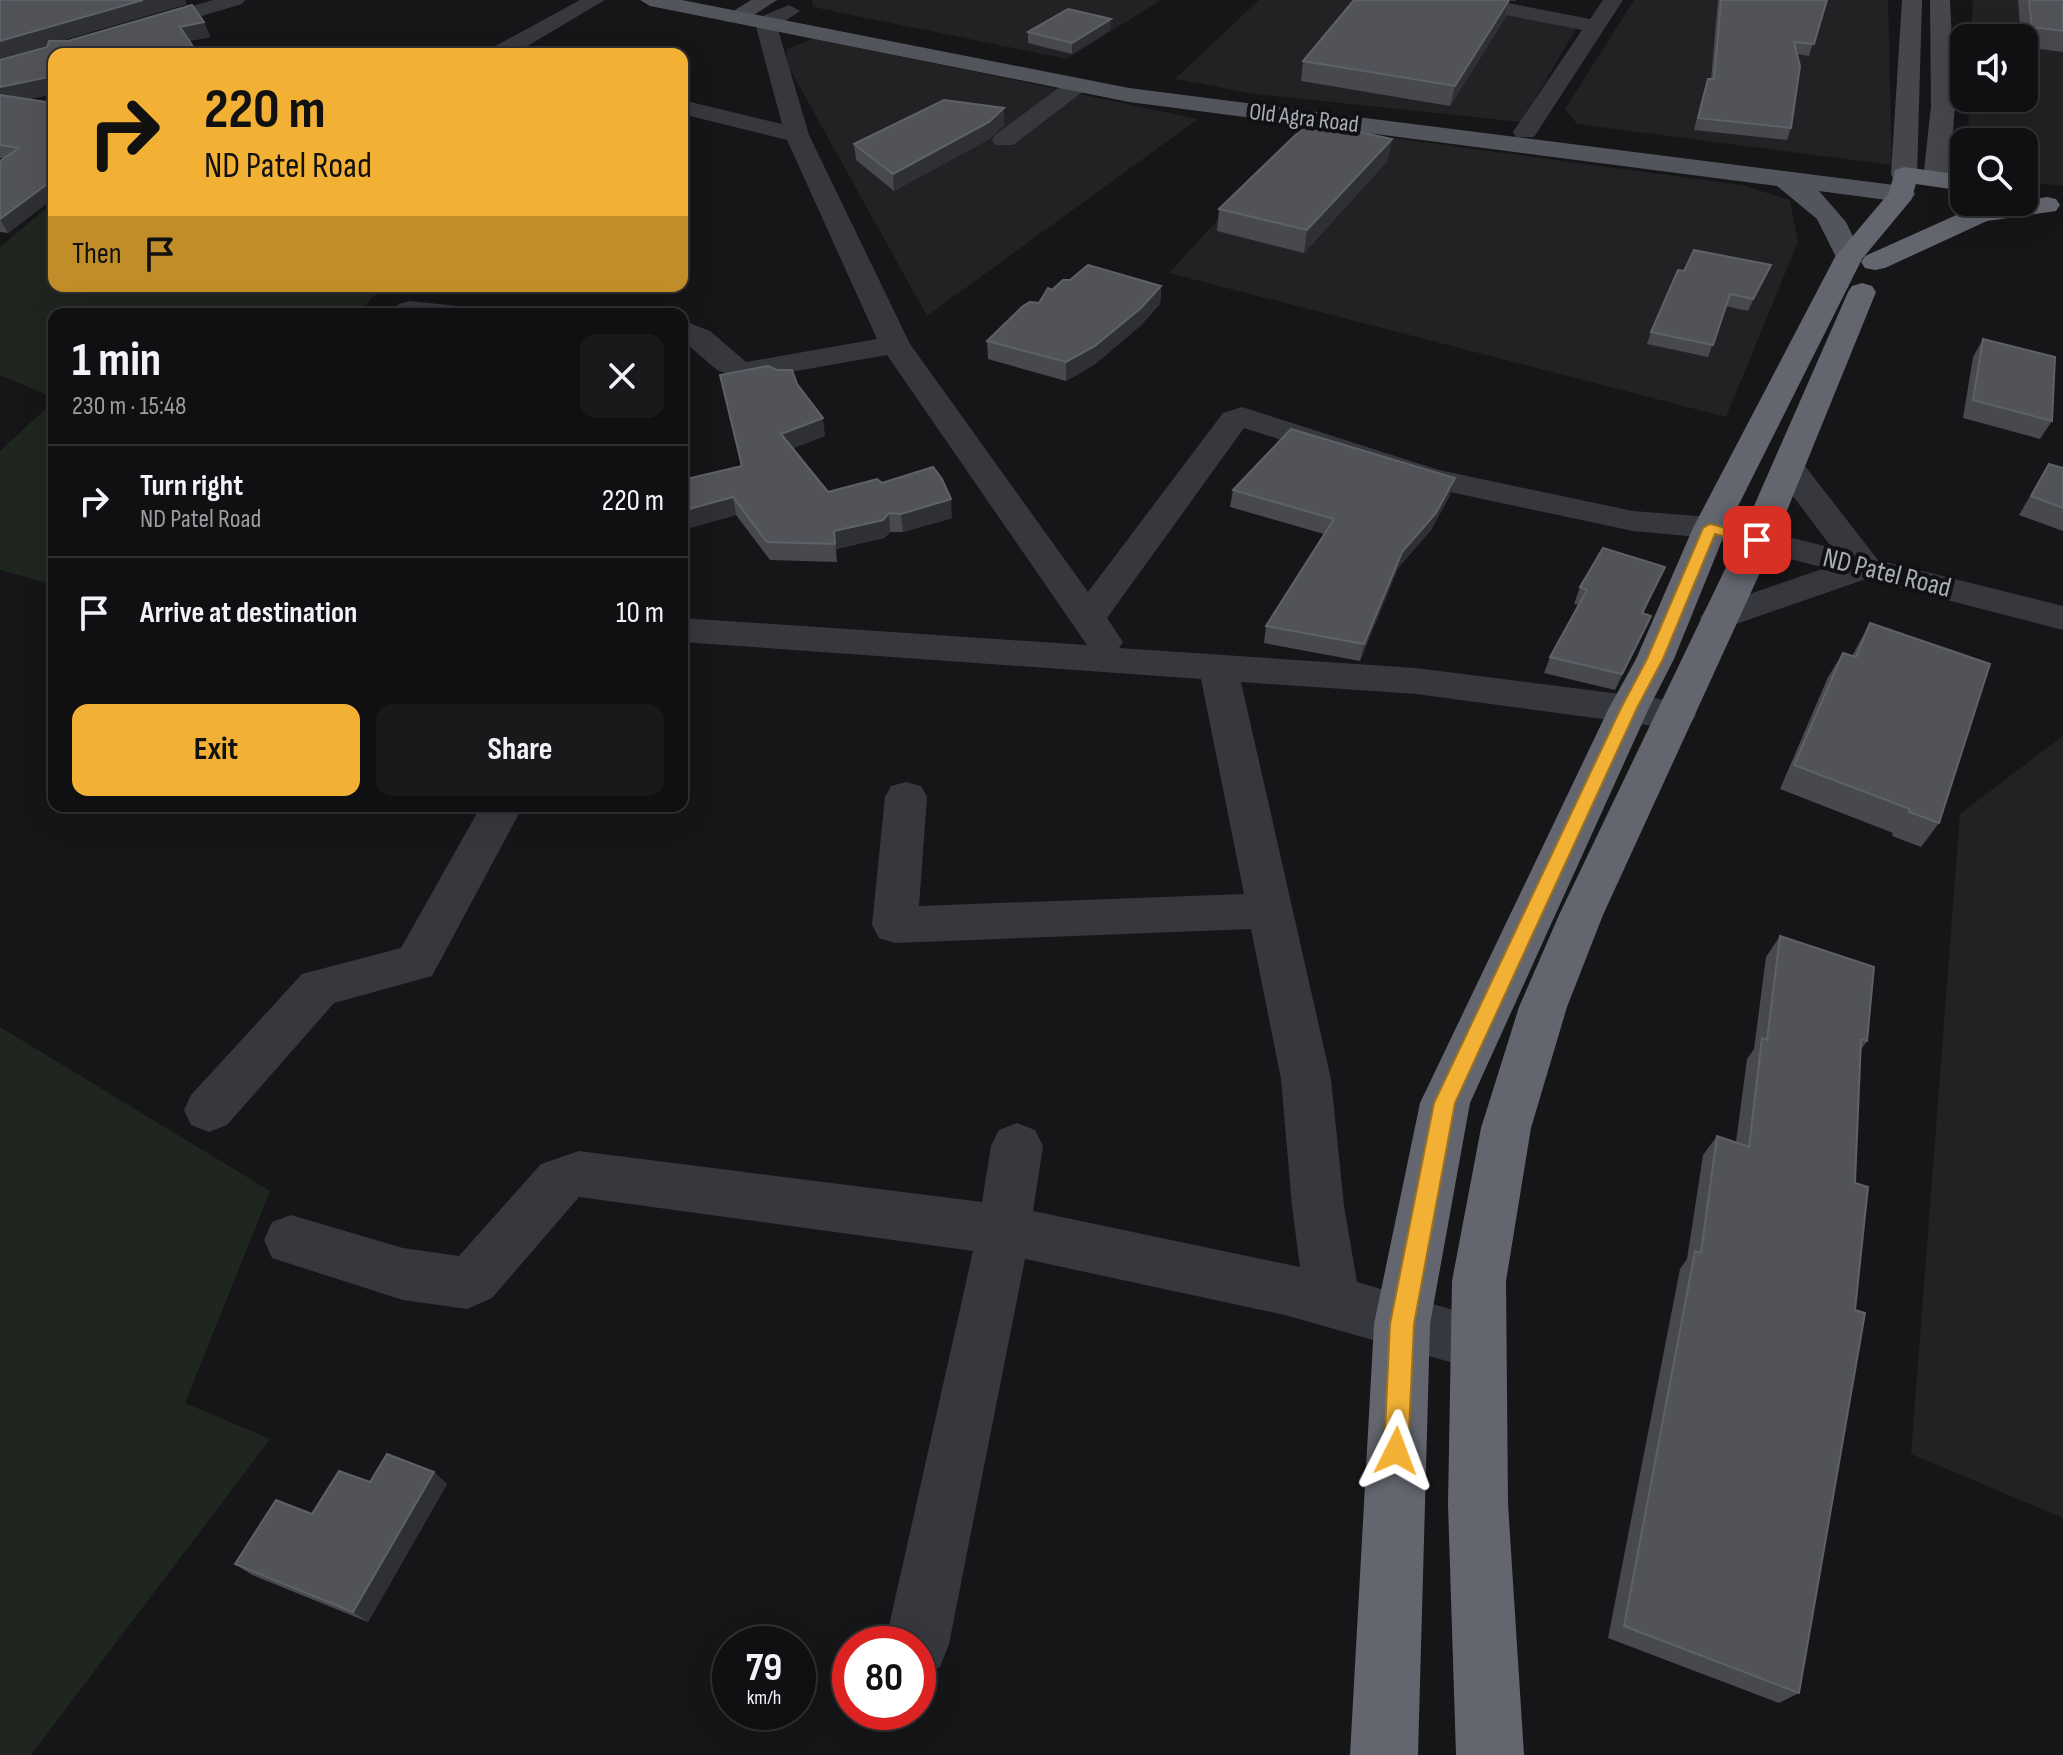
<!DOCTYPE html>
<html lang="en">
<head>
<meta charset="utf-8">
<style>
  body { margin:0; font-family:"Sofia Sans Condensed",sans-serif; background:#19191b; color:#f1f3f6; height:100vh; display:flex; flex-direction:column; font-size:30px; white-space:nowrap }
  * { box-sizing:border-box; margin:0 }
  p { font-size:26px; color:#9c9d9f }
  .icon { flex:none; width:44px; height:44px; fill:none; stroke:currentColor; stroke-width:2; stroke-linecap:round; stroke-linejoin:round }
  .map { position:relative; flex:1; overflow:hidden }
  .drawer { position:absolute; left:48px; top:308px; width:640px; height:504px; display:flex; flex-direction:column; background:#101012; border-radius:16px; box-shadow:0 8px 32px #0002,0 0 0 2px #303032 }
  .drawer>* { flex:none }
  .hud { position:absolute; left:48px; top:48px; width:640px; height:244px; border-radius:16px; box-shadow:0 8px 32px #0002,0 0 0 2px #303032; background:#f2b134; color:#111; overflow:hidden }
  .controls { position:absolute; left:1950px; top:24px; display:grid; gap:16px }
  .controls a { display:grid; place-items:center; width:88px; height:88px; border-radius:16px; background:#101012; box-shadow:0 8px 32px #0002,0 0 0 2px #303032; font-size:40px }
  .speed { position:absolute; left:712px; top:1626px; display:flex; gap:16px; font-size:40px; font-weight:700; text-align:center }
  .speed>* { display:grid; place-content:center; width:104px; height:104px; border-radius:50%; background:#101012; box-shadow:0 8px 32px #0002,0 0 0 2px #303032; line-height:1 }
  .speed small { font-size:20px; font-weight:400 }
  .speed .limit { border:12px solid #d22; background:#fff; color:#111 }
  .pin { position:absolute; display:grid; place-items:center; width:68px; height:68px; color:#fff; margin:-34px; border-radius:16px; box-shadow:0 4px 12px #0006 }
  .me { position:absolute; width:88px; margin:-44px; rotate:3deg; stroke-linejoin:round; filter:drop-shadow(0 0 6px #0008) }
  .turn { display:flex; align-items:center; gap:28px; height:168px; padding:0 24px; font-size:36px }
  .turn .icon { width:104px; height:104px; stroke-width:2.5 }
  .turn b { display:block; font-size:56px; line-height:68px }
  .then { display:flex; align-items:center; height:76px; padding:0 24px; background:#0003; gap:16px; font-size:30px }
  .round { display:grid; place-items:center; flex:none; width:84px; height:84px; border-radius:16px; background:#19191b }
  .headline { display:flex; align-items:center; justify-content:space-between; height:136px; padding:0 24px }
  h1 { font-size:48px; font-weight:700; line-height:60px }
  .button { display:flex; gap:16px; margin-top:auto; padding:16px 24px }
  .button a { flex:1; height:92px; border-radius:16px; background:#f2b134; color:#111; font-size:32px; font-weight:700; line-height:92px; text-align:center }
  .button a+a { background:#19191b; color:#f1f3f6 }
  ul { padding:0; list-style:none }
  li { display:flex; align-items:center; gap:24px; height:112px; padding:0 24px; border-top:2px solid #303032 }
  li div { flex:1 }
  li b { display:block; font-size:30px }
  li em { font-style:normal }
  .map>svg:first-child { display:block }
  .built { fill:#222225 }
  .green { fill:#1e261f }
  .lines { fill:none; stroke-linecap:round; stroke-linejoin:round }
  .street { fill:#37383d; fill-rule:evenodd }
  .secondary { fill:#45474d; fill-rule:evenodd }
  .primary { fill:#53555c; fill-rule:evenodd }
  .highway { fill:#63666e; fill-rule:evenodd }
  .wall { fill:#47494d }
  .shaded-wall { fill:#2f3033 }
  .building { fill:#525359; stroke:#5f6168; stroke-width:2 }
  .route { fill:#f2b134; stroke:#9d7322; stroke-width:2 }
  .labels { text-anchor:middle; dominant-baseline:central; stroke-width:8; stroke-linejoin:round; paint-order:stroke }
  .far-street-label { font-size:24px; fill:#a8adb8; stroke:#111113 }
  .street-label { font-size:28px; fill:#a8adb8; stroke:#111113 }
</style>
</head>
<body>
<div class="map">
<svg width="2063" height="1755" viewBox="0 0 2063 1755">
  <rect width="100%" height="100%" fill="#161618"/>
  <path class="built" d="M 812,0 L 1161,0 L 1067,59 L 813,7 Z
    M 1259,0 L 1431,0 L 1576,29 L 1521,122 L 1255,94 L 1175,79 Z
    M 1634,0 L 1888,0 L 1892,165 L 1577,124 L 1565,109 Z
    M 1973,0 L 2063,0 L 2063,186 L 2024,182 L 2024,142 L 1968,142 L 1969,98 L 2024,98 L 2024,38 L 1971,38 Z
    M 814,38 L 1198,119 L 927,316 L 786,62 L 787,49 Z
    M 1304,126 L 1742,185 L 1790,200 L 1798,242 L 1726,417 L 1169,273 Z
    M 2063,736 L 2063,1518 L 1911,1454 L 1960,814 Z"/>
  <path class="green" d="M 54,164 L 54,286 L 390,286 L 371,298 L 361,314 L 54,314 L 54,398 L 0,375 L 0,247 L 51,204 L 0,196 Z
    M 54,401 L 54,585 L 0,570 L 0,451 Z
    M 0,1027 L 270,1191 L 185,1403 L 270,1439 L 31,1755 L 0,1755 Z"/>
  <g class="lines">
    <path class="street" d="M 213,0 L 245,0 L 242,4 L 138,35 L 127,29 L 130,24 Z
      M 580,0 L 605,0 L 514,54 L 487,54 L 490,49 Z
      M 1449,0 L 1492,0 L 1590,19 L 1603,0 L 1623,0 L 1534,137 L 1516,137 L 1513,132 L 1582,30 L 1459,6 Z
      M 789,5 L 800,11 L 777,26 L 809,135 L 910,344 L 1088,592 L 1223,413 L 1242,407 L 1439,470 L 1633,511 L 1710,517 L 1832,548 L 1772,468 L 1777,461 L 1789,458 L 1801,461 L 1878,560 L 2063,606 L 2063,630 L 1866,579 L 1719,630 L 1706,627 L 1700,618 L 1706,609 L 1825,568 L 1709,538 L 1633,531 L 1431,488 L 1244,428 L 1107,618 L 1123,642 L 1119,648 L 1416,668 L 1676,701 L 1690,705 L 1696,715 L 1690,725 L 1676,729 L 1416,694 L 1241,682 L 1331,1079 L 1344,1206 L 1357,1282 L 1498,1323 L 1506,1342 L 1498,1361 L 1478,1370 L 1285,1315 L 1025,1259 L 949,1644 L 940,1667 L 918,1676 L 918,1644 L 885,1644 L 973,1251 L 579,1197 L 492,1298 L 467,1309 L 403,1300 L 272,1258 L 264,1240 L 272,1222 L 291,1215 L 403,1248 L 459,1256 L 541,1164 L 579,1151 L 982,1202 L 991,1146 L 999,1130 L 1017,1123 L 1035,1130 L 1043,1146 L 1033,1211 L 1300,1267 L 1292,1206 L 1281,1079 L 1251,929 L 895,943 L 879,938 L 872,925 L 885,797 L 891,786 L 906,782 L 921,786 L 927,797 L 919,906 L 1244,894 L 1201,679 L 682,642 L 682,618 L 1087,645 L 887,355 L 745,380 L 717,370 L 682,340 L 682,320 L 710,331 L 746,362 L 877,339 L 787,140 L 682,114 L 682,100 L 782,124 L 755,23 L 758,18 Z
      M 1077,78 L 1085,80 L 1089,85 L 1085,90 L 1013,145 L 995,145 L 992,140 L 995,135 L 1069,80 Z
      M 409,301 L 478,308 L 483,314 L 397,314 L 394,310 L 399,304 Z
      M 481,806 L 523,806 L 432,976 L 334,1003 L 227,1125 L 209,1132 L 191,1125 L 184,1110 L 191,1095 L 302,974 L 401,948 Z"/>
    <path class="secondary" d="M 751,0 L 777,0 L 743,22 L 727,22 L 724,17 Z
      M 1902,0 L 1922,0 L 1917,175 L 1913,180 L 1895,180 L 1891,175 Z
      M 1930,0 L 1950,0 L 1955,106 L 1949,180 L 1945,185 L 1927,185 L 1923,180 L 1931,106 Z"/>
    <path class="primary" d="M 640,0 L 682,0 L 1129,88 L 1902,186 L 1911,188 L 1915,194 L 1911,200 L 1902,202 L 1819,191 L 1846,222 L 1863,257 L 1859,263 L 1849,265 L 1839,263 L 1817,219 L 1777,186 L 1129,102 L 650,6 Z"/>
    <path class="highway" d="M 1904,167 L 1964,175 L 1964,191 L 1916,184 L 1911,200 L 1862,259 L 1727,528 L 1674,659 L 1649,708 L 1470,1103 L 1430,1324 L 1418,1755 L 1350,1755 L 1374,1324 L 1420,1103 L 1609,708 L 1636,659 L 1693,528 L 1835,257 L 1889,193 L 1895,170 Z
      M 2047,197 L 2056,199 L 2060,205 L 2056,211 L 1987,221 L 1885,268 L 1875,270 L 1865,268 L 1861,262 L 1865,256 L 1972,208 Z
      M 1862,283 L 1872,286 L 1876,292 L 1775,540 L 1603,915 L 1567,1007 L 1531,1128 L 1506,1281 L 1508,1504 L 1524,1755 L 1456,1755 L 1448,1504 L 1452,1281 L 1481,1128 L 1519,1007 L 1559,915 L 1739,540 L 1848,292 L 1852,286 Z"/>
  </g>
  <path class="wall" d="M 0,0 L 187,4 L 60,41 L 68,41 L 204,22 L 210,37 L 189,41 L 54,54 L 54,94 L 28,99 L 54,103 L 54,198 L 8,233 L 0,232 L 0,161 L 4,158 L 0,158 L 0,60 L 47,47 L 48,45 L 0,59 Z
    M 1354,0 L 1516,0 L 1515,1 L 1509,0 L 1505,18 L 1450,106 L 1301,81 L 1303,61 Z
    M 1718,0 L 1827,0 L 1809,56 L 1797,54 L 1791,128 L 1787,140 L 1694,130 L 1704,91 L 1708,79 L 1711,79 Z
    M 2018,0 L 2063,0 L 2063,52 L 2024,47 L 2024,38 L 2021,38 Z
    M 1111,19 L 1110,30 L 1072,54 L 1028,43 L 1028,32 Z
    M 1004,108 L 1004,125 L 989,139 L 894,191 L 856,160 L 854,144 Z
    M 1388,160 L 1304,253 L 1217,231 L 1219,209 Z
    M 1771,265 L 1748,311 L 1726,306 L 1708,357 L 1647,344 L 1651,332 L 1684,271 Z
    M 1161,286 L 1160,304 L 1140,326 L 1095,364 L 1066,381 L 988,359 L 987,341 L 1039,303 Z
    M 1983,339 L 2052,421 L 2040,439 L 1963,418 L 1973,357 Z
    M 720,375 L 797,384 L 825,436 L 793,448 L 828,492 L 882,483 L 952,518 L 903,532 L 890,532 L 884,538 L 836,549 L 837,562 L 770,560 L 736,515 L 682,530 L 682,480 L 741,466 Z
    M 2049,464 L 2063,468 L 2063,531 L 2019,515 Z
    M 1233,490 L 1450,495 L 1431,530 L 1398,568 L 1360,661 L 1264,643 L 1266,626 L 1324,534 L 1230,507 Z
    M 1665,567 L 1643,614 L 1644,632 L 1615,690 L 1544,673 L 1550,657 L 1579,605 L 1574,604 L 1580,587 Z
    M 1870,623 L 1939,823 L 1921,847 L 1892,836 L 1893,833 L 1780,789 L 1828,677 L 1843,653 L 1852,656 Z
    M 1780,936 L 1867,1041 L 1861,1050 L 1799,1693 L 1779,1703 L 1608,1638 L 1680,1269 L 1687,1259 L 1703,1155 L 1717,1136 L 1736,1142 L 1747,1059 L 1754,1049 L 1766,957 Z
    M 434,1472 L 447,1484 L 368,1622 L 252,1575 L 235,1564 L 312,1514 Z"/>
  <path class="shaded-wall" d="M 143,0 L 185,0 L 187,4 L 0,59 L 0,41 Z
    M 1509,0 L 1505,18 L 1450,106 L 1455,86 Z
    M 1111,19 L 1110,30 L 1072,54 L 1072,43 Z
    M 204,22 L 210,37 L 186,42 L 180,27 Z
    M 194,48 L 196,54 L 164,54 Z
    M 54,76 L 54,94 L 2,105 L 0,101 L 0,87 Z
    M 1004,108 L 1004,125 L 989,139 L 894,191 L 893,174 Z
    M 1392,139 L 1388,160 L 1304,253 L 1307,230 Z
    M 54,179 L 54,198 L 8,233 L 0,219 Z
    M 1771,265 L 1766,277 L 1748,311 L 1753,299 Z
    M 1161,286 L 1160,304 L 1140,326 L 1095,364 L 1066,381 L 1066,362 Z
    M 823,418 L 825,436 L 784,452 L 781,434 Z
    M 1455,478 L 1450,495 L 1431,530 L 1398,568 L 1360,661 L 1364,644 L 1402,552 Z
    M 733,497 L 736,515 L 682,530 L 682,511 Z
    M 951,499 L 952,518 L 903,532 L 901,514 Z
    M 889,513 L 890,532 L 884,538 L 836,549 L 837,562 L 834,531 Z
    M 1651,616 L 1644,632 L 1615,690 L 1622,674 Z
    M 434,1472 L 447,1484 L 368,1622 L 353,1612 Z"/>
  <path class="building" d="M 0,0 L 143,0 L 0,41 Z
    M 1354,0 L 1509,0 L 1455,86 L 1303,61 Z
    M 1721,0 L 1827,0 L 1814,44 L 1794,42 L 1800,66 L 1791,128 L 1698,118 L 1708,79 L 1714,79 Z
    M 2029,0 L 2063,0 L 2063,31 L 2032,27 Z
    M 192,5 L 204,22 L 180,27 L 194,48 L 164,54 L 54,54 L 54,76 L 0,87 L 0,60 L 47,47 L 49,41 L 68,41 Z
    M 1068,9 L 1111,19 L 1072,43 L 1028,32 Z
    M 0,95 L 54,103 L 54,179 L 0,219 L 0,161 L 19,148 L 0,145 Z
    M 944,100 L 1004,108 L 989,122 L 893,174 L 854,144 Z
    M 1310,121 L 1392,139 L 1307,230 L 1219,209 Z
    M 1694,250 L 1771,265 L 1753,299 L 1730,294 L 1713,345 L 1651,332 L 1678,270 L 1684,271 Z
    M 1088,265 L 1161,286 L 1141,308 L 1095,346 L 1066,362 L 987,341 L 1023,306 L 1030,302 L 1039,303 L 1048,288 L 1052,290 L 1063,280 L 1070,280 Z
    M 488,309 L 543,312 L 542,314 L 484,314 Z
    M 1983,339 L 2055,357 L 2052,421 L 1973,400 Z
    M 768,366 L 777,370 L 792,370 L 797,384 L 823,418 L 781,434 L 828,492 L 877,479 L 882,483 L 933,467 L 942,479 L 951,499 L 901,514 L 889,513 L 883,520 L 834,531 L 835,544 L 767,542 L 733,497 L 682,511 L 682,480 L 742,466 L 720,375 Z
    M 1291,429 L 1455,478 L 1436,513 L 1402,552 L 1364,644 L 1266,626 L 1334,519 L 1233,490 Z
    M 2049,464 L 2063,468 L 2063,508 L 2031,496 Z
    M 1603,548 L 1665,567 L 1642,613 L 1651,616 L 1622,674 L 1550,657 L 1587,590 L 1580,587 Z
    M 1870,623 L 1990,664 L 1939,823 L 1909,812 L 1910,809 L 1794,765 L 1843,653 L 1856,657 Z
    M 1780,936 L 1874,967 L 1867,1041 L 1861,1039 L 1855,1183 L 1868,1187 L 1855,1310 L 1865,1313 L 1799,1693 L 1624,1626 L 1695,1251 L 1701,1253 L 1717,1136 L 1749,1147 L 1762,1038 L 1767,1040 Z
    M 387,1454 L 434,1472 L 353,1612 L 235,1564 L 276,1500 L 312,1514 L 339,1471 L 370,1482 Z"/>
  <path class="route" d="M 1710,524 L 1763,537 L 1765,540 L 1757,545 L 1715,534 L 1663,659 L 1637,708 L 1455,1103 L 1414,1324 L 1408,1451 L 1404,1460 L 1396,1463 L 1387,1460 L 1384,1451 L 1390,1324 L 1434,1103 L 1621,708 L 1647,659 L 1703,528 Z"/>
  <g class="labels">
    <g class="far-street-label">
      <text transform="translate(1304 118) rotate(7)">Old Agra Road</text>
    </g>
    <g class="street-label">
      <text transform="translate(1887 573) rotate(14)">ND Patel Road</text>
    </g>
  </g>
</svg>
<div class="controls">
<a><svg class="icon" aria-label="sound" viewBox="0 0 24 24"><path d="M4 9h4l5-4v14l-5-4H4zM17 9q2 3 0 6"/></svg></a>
<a><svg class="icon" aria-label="search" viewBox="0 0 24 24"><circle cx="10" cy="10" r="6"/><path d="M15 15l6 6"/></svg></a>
</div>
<div class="speed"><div>79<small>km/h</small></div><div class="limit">80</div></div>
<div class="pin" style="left:1757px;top:540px;background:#d93025"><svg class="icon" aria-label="arrive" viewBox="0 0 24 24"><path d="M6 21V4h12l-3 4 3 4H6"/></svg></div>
<svg class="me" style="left:1396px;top:1451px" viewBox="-20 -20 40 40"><path d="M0-17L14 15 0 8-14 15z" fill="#f2b134" stroke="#fff" stroke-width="4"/></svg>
<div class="hud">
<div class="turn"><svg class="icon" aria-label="right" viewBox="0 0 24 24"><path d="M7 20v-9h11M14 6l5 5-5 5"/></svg><div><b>220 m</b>ND Patel Road</div></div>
<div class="then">Then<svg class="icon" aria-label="arrive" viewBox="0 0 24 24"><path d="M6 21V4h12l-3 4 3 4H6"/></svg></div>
</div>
<section class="drawer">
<div class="headline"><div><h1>1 min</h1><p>230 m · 15:48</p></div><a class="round"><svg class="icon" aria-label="close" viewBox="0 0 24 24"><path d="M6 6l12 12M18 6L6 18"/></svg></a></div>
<ul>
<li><svg class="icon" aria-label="right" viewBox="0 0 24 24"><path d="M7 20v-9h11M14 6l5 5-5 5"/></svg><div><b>Turn right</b><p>ND Patel Road</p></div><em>220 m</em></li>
<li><svg class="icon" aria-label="arrive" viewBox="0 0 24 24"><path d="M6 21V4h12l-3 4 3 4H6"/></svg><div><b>Arrive at destination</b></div><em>10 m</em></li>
</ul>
<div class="button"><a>Exit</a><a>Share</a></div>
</section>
</div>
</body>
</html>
